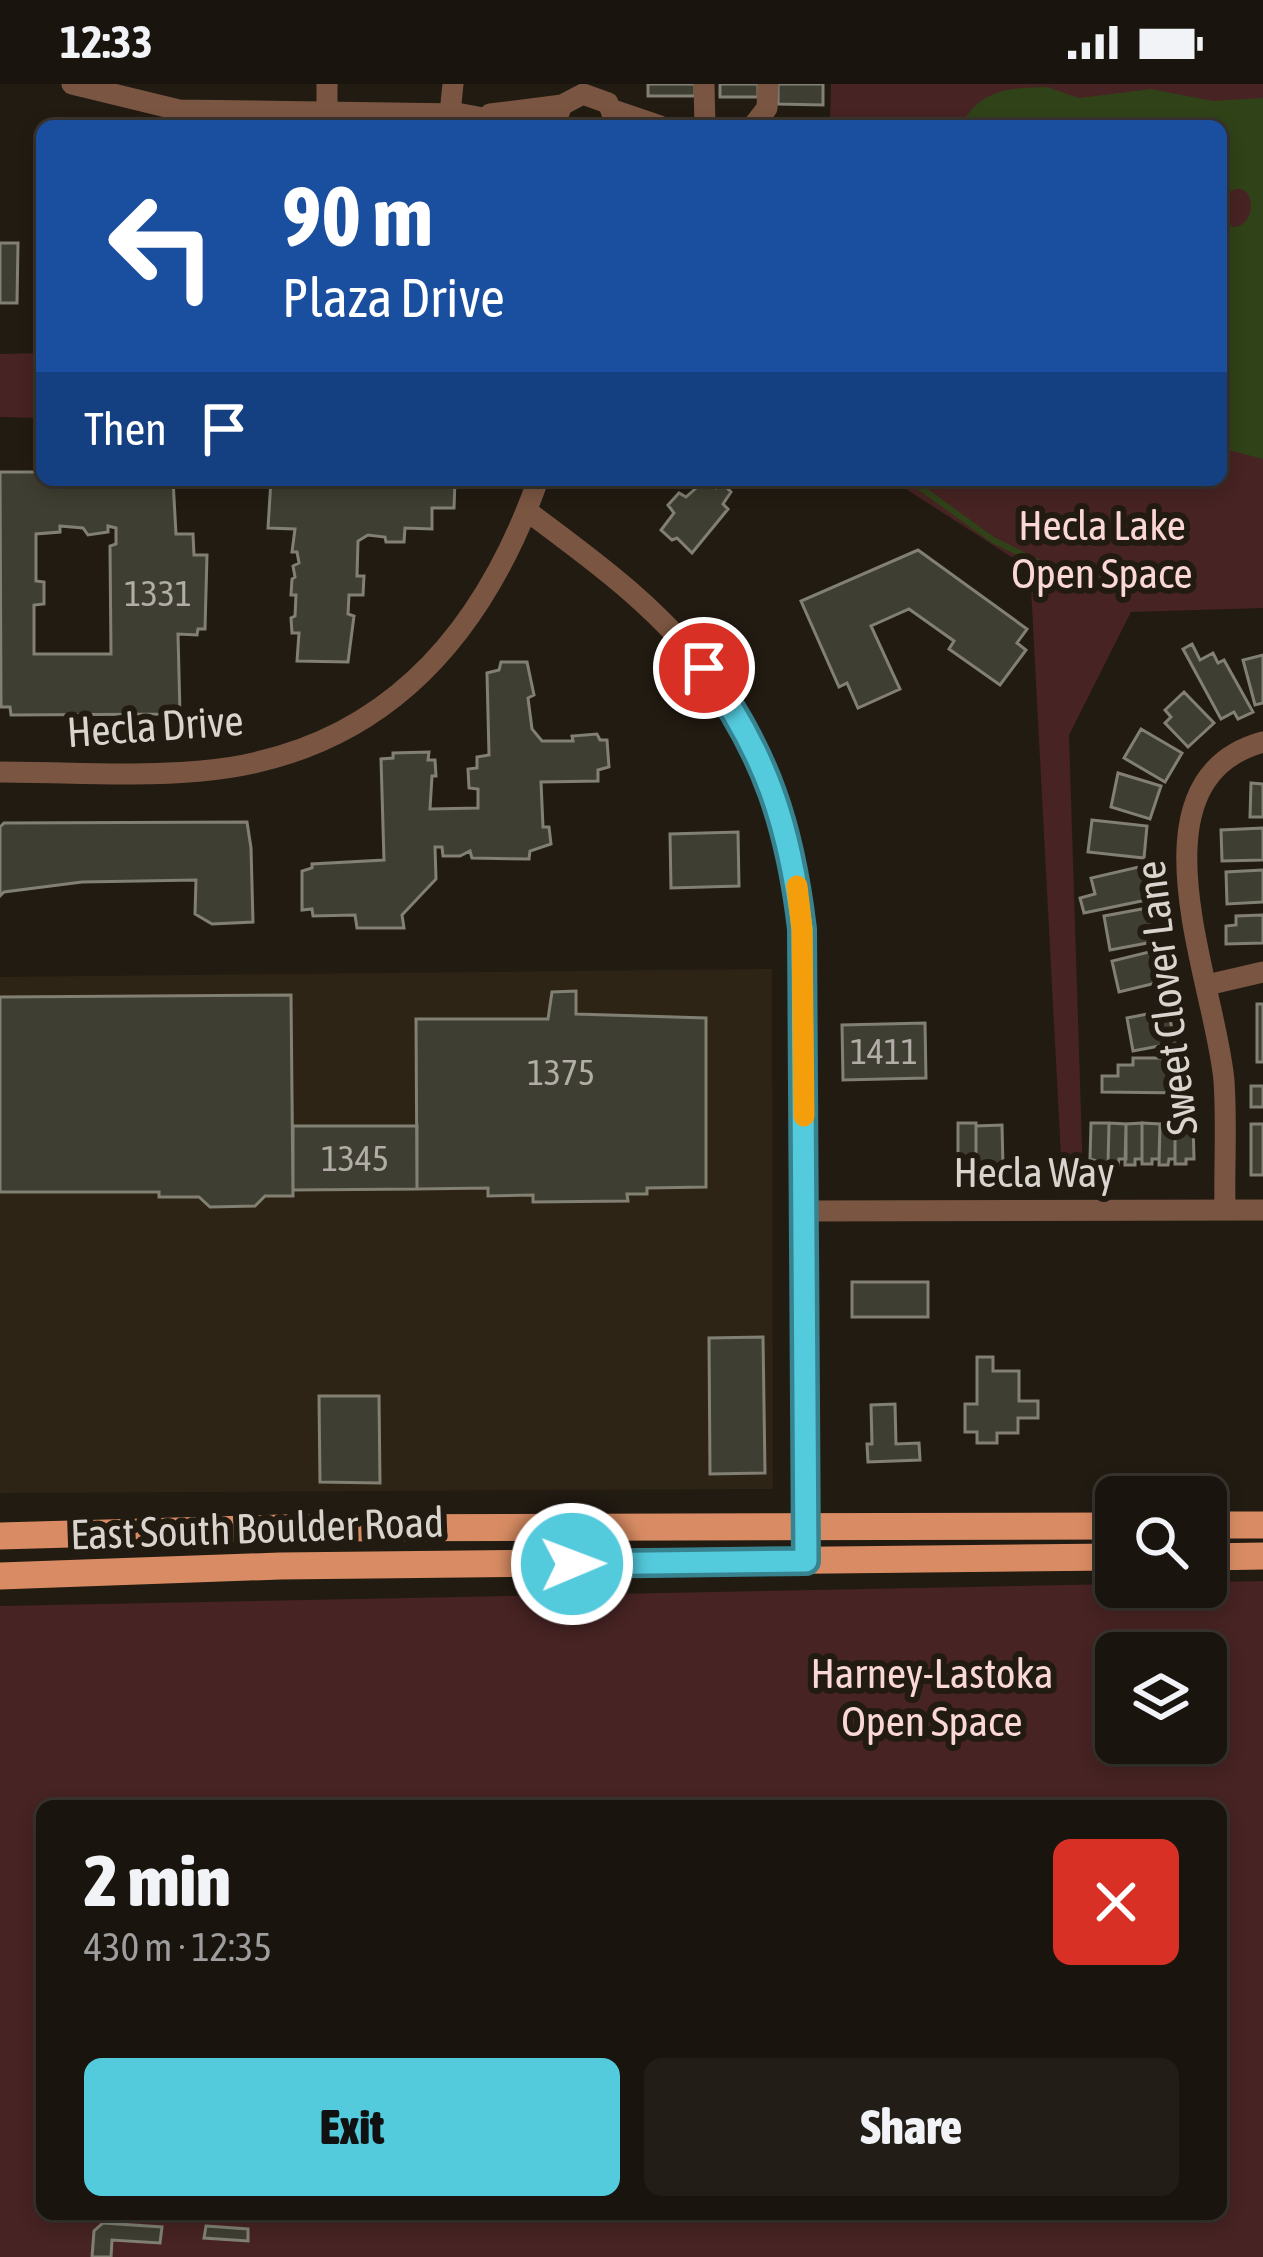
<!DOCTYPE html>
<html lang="en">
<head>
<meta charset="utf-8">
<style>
  body { margin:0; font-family:"Asap Condensed",sans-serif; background:#231d17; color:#f1f3f6; height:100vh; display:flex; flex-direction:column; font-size:45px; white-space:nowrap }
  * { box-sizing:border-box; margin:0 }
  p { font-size:39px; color:#9f9e9e }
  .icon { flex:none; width:66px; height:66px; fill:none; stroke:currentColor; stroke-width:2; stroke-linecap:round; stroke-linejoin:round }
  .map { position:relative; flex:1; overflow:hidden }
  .side { position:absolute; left:36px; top:1716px; width:1191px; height:420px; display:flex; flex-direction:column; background:#1a140e; border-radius:18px; box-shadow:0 6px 18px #0003,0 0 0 3px #38332e }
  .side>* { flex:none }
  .hud { position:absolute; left:36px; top:36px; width:1191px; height:366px; border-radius:18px; box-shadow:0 6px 18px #0003,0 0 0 3px #38332e; background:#1a4fa0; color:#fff; overflow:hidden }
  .fabs { position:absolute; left:1095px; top:1392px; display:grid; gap:24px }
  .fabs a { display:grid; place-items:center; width:132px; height:132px; border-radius:18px; background:#1a140e; box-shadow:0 6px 18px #0003,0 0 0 3px #38332e; font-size:60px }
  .pin { position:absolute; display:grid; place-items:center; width:102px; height:102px; color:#fff; margin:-51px; border:6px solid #fff; border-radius:50%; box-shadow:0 3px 12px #0007 }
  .me { position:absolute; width:132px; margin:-66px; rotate:89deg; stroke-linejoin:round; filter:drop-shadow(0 0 9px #0008) }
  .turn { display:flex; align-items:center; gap:42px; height:252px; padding:0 48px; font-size:54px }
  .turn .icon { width:156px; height:156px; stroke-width:2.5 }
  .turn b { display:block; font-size:84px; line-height:102px }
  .then { display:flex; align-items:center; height:114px; padding:0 48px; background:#0003; gap:24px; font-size:45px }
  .round { display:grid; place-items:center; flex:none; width:126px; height:126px; border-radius:18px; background:#231d17 }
  .head { display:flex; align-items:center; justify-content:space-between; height:204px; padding:0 48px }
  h1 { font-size:72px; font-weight:800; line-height:90px }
  .action { display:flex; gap:24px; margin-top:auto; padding:24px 48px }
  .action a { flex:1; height:138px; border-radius:18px; background:#54cadd; color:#111; font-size:48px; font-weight:800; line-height:138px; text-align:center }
  .action a+a { background:#231d17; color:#f1f3f6 }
  .status { display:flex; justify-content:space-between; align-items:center; height:84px; padding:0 60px; background:#1a140e; direction:ltr }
  .status svg { height:33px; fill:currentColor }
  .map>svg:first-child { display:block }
  .built { fill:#2e2415 }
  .green { fill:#472323; fill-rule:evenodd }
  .water { fill:#304218 }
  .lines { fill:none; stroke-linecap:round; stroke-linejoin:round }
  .stream { stroke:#304218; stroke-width:6 }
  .building { fill:#3f3e32; stroke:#818073; stroke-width:3; fill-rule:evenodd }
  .minor { stroke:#7a5541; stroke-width:21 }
  .major { stroke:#d98c63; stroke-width:27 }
  .route-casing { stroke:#378390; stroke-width:30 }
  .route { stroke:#54cadd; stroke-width:21 }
  .slow { stroke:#f59e0b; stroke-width:21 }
  .labels { text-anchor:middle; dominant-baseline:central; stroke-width:12; stroke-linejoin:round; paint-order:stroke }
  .number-label { font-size:36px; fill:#b2aea7 }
  .park-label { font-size:42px; fill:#fbd8d6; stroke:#221b12 }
  .street-label { font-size:42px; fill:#d9d4ce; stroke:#221b12 }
</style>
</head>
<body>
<div class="status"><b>12:33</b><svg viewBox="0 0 49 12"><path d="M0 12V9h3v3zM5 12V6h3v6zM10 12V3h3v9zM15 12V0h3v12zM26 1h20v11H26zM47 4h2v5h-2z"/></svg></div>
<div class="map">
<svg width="1263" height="2173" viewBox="0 0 1263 2173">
  <rect width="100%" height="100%" fill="#221b12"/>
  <path class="built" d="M 772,885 L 773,1405 L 0,1409 L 0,893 Z"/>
  <path class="green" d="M 831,0 L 1263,0 L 1263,524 L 1131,528 L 1069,651 L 1083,1092 L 1062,1092 L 1030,485 L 892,396 L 1221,396 L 1221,42 L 830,42 Z
    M 42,269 L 42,334 L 0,333 L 0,270 Z
    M 1263,1497 L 1263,2173 L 0,2173 L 0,1522 L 1116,1500 L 1206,1503 L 1206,1498 ZM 1116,1569 L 1206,1569 L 1206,1659 L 1116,1659 ZM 42,1722 L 1221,1722 L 1221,2130 L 42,2130 Z"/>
  <path class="water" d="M 1047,3 L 1079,14 L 1151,5 L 1213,17 L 1263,14 L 1263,375 L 1221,364 L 1221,132 L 1233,143 C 1263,142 1253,81 1221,115 L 1221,42 L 960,42 C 981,5 1008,4 1047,3 Z"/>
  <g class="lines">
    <path class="stream" d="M 910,396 L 993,456 L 1048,483"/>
  </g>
  <path class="building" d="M 648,0 L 695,0 L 695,12 L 648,12 Z
    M 720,0 L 758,0 L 758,13 L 720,13 Z
    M 778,0 L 823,0 L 823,21 L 778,20 Z
    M 37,100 L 42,100 L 42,151 L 37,151 Z
    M 0,159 L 18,159 L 17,219 L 0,219 Z
    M 37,164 L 42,164 L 42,215 L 38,215 Z
    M 0,388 L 42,388 L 42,396 L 173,396 L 176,450 L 193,450 L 194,471 L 207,471 L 205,545 L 198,545 L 197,551 L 178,550 L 180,630 L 11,631 L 10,623 L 1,623 ZM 60,442 L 83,444 L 88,451 L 108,448 L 108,442 L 116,444 L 116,460 L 110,462 L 111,570 L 34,570 L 34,521 L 44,520 L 44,498 L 36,497 L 36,450 L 60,448 Z
    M 271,396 L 298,396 L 298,403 L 324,402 L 324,396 L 455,396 L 454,424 L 432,424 L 432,445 L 405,444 L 404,458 L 386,458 L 385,453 L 368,451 L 358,457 L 357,492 L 364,492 L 363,511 L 349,511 L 348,530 L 354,532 L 348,578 L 297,577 L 299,549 L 292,549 L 291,534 L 295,532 L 296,511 L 291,511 L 292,495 L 295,493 L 293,482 L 299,479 L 297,468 L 292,468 L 295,445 L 268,444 Z
    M 703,398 L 716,404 L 721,398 L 731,408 L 723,420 L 728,425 L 692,469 L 677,454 L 672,456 L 661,446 L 674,429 L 668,421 L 679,409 L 686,413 Z
    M 918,466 L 1027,545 L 1017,559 L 1026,566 L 1000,601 L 949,565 L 954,557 L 909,525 L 871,542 L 900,605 L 858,624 L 847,599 L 839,603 L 801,517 Z
    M 1192,560 L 1200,576 L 1213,569 L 1218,579 L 1224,576 L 1253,628 L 1238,635 L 1234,628 L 1221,635 L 1183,565 Z
    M 1263,571 L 1263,619 L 1255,621 L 1243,576 Z
    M 501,578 L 527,578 L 534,611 L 528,614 L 532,645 L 542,657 L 573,657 L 572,652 L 597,650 L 600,656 L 607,656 L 609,683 L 598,686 L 598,697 L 541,698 L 543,743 L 549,743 L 551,760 L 530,767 L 529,775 L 472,774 L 470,767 L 460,772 L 443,772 L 442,763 L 435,763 L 436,795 L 402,831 L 404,844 L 357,844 L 355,831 L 313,832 L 312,825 L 302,826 L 302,787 L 312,784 L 312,780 L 384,776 L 381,675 L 393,674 L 393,669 L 429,668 L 428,676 L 435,676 L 436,692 L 432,692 L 430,725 L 478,724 L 478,705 L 469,704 L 468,685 L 477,684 L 477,673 L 489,671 L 487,589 L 499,586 Z
    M 1184,608 L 1214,639 L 1188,663 L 1165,639 L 1171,633 L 1165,626 Z
    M 1141,645 L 1182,669 L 1165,698 L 1124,674 Z
    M 1118,689 L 1161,702 L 1150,735 L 1111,723 Z
    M 1251,699 L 1263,700 L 1263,733 L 1250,733 Z
    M 1092,736 L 1147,742 L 1144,774 L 1088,768 Z
    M 247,738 L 251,764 L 253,838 L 212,840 L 195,830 L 196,796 L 82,798 L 4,808 L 0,812 L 0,743 L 4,739 Z
    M 1263,744 L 1263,776 L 1222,777 L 1221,746 Z
    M 738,748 L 739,802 L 671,804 L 670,750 Z
    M 1143,782 L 1151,815 L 1084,829 L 1080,814 L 1095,810 L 1091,794 Z
    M 1263,786 L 1263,818 L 1227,820 L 1226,788 Z
    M 1147,824 L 1153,858 L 1110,866 L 1104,832 Z
    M 1263,831 L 1263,859 L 1226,860 L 1226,842 L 1236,841 L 1236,832 Z
    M 1161,865 L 1164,897 L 1119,908 L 1112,877 Z
    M 576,907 L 576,930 L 706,934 L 706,1103 L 647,1104 L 647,1110 L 627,1110 L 628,1117 L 533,1118 L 533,1111 L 488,1112 L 488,1104 L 417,1105 L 416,935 L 548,935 L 552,908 Z
    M 291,911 L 293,1112 L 265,1112 L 255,1122 L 210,1123 L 199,1113 L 159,1113 L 159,1108 L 0,1108 L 0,913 Z
    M 1257,920 L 1263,920 L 1263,978 L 1257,978 Z
    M 1168,926 L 1175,959 L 1133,967 L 1127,934 Z
    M 925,939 L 926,994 L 843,996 L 842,941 Z
    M 1133,974 L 1185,974 L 1185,1009 L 1102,1008 L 1102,992 L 1118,992 L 1118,981 L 1133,981 Z
    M 1251,1002 L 1263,1002 L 1263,1023 L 1251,1023 Z
    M 958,1039 L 976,1039 L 976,1075 L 958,1075 Z
    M 1091,1039 L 1109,1039 L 1108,1081 L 1090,1075 Z
    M 1109,1039 L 1126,1040 L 1126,1075 L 1119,1075 L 1118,1081 L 1108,1081 Z
    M 1142,1039 L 1142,1075 L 1135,1075 L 1135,1081 L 1125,1081 L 1126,1040 Z
    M 1142,1039 L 1160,1040 L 1159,1075 L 1152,1075 L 1152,1080 L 1142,1080 Z
    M 1175,1039 L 1175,1075 L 1169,1075 L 1168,1081 L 1159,1081 L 1160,1040 Z
    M 1175,1039 L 1193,1039 L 1194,1075 L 1186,1075 L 1186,1080 L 1175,1080 Z
    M 1251,1040 L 1263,1040 L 1263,1091 L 1251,1091 Z
    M 1002,1041 L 1003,1082 L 976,1082 L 976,1042 Z
    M 293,1042 L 417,1042 L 417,1105 L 293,1106 Z
    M 852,1198 L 928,1198 L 928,1233 L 852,1233 Z
    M 763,1253 L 765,1389 L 710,1390 L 709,1254 Z
    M 977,1273 L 993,1273 L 993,1287 L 1019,1287 L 1019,1317 L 1038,1317 L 1038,1334 L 1018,1334 L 1018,1349 L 997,1349 L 997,1359 L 977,1359 L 977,1348 L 965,1348 L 965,1320 L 977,1320 Z
    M 319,1312 L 379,1312 L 380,1399 L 320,1398 Z
    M 895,1320 L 896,1360 L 919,1359 L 920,1376 L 868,1378 L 867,1360 L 872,1360 L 871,1321 Z
    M 103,2139 L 162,2143 L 160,2159 L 112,2156 L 111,2173 L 92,2173 L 94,2147 Z
    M 206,2142 L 248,2145 L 248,2157 L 204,2154 Z"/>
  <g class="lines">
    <path class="minor" d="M 72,0 L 179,26 L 462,30 L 524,42
      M 327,0 L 327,29
      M 704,0 L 705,42
      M 613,26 L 660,42
      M 450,29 L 453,0
      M 490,30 L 562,21
      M 554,42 L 562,21 L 583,10 L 608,19 L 617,42
      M 753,42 L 767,24 L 768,0
      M 527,427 C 599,480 667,530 719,604 C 820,750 803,900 804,1068 C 805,1204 801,1341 805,1477
      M 0,688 C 66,688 135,693 201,687 C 379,671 481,556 538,396
      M 1207,901 L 1263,888
      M 1225,1126 C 1224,1084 1227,1039 1224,997 C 1216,900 1124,696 1263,658
      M 805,1127 L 1263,1126"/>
    <path class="major" d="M 1206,1441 L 1263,1441
      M 0,1452 L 282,1444 L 1116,1442
      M 1206,1473 L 1263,1472
      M 0,1492 L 280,1482 L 1116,1473"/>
  </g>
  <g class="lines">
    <defs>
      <path id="route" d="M 572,1480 L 806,1477 L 802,845 C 790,743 766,668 704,584"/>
    </defs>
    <use href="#route" class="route-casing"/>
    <use href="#route" class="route"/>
    <path class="slow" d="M 797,802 L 802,845 L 804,1032"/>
  </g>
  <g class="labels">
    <g class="number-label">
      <text x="158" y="509">1331</text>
      <text x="884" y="967">1411</text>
      <text x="561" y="988">1375</text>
      <text x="355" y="1074">1345</text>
    </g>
    <g class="park-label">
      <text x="1102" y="441">Hecla Lake<tspan x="1102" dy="48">Open Space</tspan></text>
      <text x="932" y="1589">Harney-Lastoka<tspan x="932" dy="48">Open Space</tspan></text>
    </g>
    <g class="street-label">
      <text transform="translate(155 642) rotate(-4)">Hecla Drive</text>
      <text transform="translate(1166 914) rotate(-97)">Sweet Clover Lane</text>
      <text x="1034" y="1088">Hecla Way</text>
      <text transform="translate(257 1444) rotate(-2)">East South Boulder Road</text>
    </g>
  </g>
</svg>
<div class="fabs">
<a><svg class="icon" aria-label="search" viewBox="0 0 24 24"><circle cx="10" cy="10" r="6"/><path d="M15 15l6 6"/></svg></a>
<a><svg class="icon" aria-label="layers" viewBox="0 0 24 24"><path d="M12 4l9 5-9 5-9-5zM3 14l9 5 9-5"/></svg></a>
</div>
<div class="pin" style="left:704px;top:584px;background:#d93025"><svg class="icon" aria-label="arrive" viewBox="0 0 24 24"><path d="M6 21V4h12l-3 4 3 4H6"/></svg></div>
<svg class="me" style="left:572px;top:1480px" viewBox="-20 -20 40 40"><circle r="17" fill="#54cadd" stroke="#fff" stroke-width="3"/><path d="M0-11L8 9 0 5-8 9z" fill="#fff"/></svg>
<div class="hud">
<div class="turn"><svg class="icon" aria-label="left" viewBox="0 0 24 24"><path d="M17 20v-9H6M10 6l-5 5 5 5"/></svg><div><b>90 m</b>Plaza Drive</div></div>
<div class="then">Then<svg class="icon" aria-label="arrive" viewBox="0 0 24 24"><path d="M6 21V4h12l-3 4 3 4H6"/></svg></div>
</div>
<section class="side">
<div class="head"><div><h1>2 min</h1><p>430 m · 12:35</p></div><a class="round" style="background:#d93025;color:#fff"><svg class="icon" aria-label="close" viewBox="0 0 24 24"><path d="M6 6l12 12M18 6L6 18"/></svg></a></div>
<div class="action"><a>Exit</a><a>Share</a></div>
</section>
</div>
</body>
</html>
